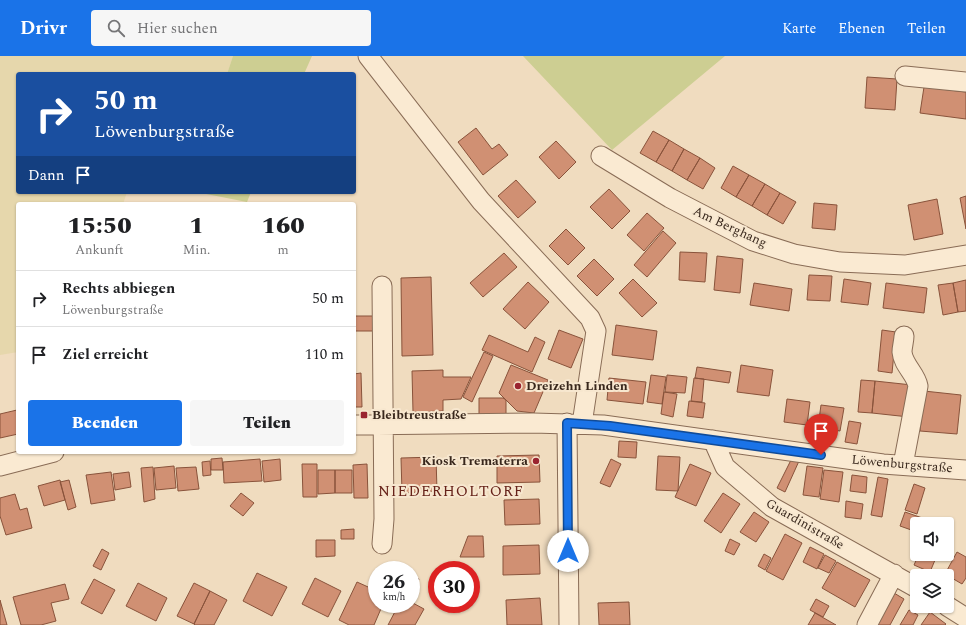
<!DOCTYPE html>
<html lang="de">
<head>
<meta charset="utf-8">
<style>
  body { margin:0; font-family:Spectral,serif; background:#f6f6f6; color:#202124; height:100vh; display:flex; flex-direction:column; font-size:15px; white-space:nowrap }
  * { box-sizing:border-box; margin:0 }
  p { font-size:13px; color:#757577 }
  .icon { flex:none; width:22px; height:22px; fill:none; stroke:currentColor; stroke-width:2; stroke-linecap:round; stroke-linejoin:round }
  .map { position:relative; flex:1; overflow:hidden }
  .sheet { position:absolute; left:16px; top:146px; width:340px; height:252px; display:flex; flex-direction:column; background:#fff; border-radius:4px; box-shadow:0 1px 3px #0004 }
  .sheet>* { flex:none }
  .hud { position:absolute; left:16px; top:16px; width:340px; height:122px; border-radius:4px; box-shadow:0 1px 3px #0004; background:#1a4fa0; color:#fff; overflow:hidden }
  .controls { position:absolute; left:910px; top:461px; display:grid; gap:8px }
  .controls a { display:grid; place-items:center; width:44px; height:44px; border-radius:4px; background:#fff; box-shadow:0 1px 3px #0004; font-size:20px }
  .speed { position:absolute; left:368px; top:505px; display:flex; gap:8px; font-size:20px; font-weight:700; text-align:center }
  .speed>* { display:grid; place-content:center; width:52px; height:52px; border-radius:50%; background:#fff; box-shadow:0 1px 3px #0004; line-height:1 }
  .speed small { font-size:10px; font-weight:400 }
  .speed .limit { border:6px solid #d22; background:#fff; color:#111 }
  .pin { position:absolute; display:grid; place-items:center; width:34px; height:34px; color:#fff; margin:-41px -17px; border-radius:50% 50% 50% 0; rotate:-45deg; box-shadow:0 0 4px #0007 }
  .pin .icon { rotate:45deg }
  .me { position:absolute; width:44px; margin:-22px; rotate:0deg; stroke-linejoin:round; filter:drop-shadow(0 0 3px #0008) }
  .turn { display:flex; align-items:center; gap:14px; height:84px; padding:0 12px; font-size:18px }
  .turn .icon { width:52px; height:52px; stroke-width:2.5 }
  .turn b { display:block; font-size:28px; line-height:34px }
  .then { display:flex; align-items:center; height:38px; padding:0 12px; background:#0003; gap:8px; font-size:15px }
  .eta { display:flex; justify-content:space-evenly; align-items:center; height:68px; text-align:center }
  .eta b { font-size:24px; font-weight:800; line-height:28px }
  .primary-button { display:flex; gap:8px; margin-top:auto; padding:8px 12px }
  .primary-button a { flex:1; height:46px; border-radius:4px; background:#1a73e8; color:#fff; font-size:16px; font-weight:800; line-height:46px; text-align:center }
  .primary-button a+a { background:#f6f6f6; color:#202124 }
  ul { padding:0; list-style:none }
  li { display:flex; align-items:center; gap:12px; height:56px; padding:0 12px; border-top:1px solid #e0e0e0 }
  li div { flex:1 }
  li b { display:block; font-size:15px }
  li em { font-style:normal }
  header { display:flex; align-items:center; gap:24px; box-sizing:border-box; height:56px; padding:0 20px; background:#1a73e8; color:#fff }
  header strong { font-size:19px }
  nav { display:flex; gap:22px; margin-inline-start:auto; font-size:14px }
  .search { width:280px; height:36px; background:#f6f6f6; display:flex; align-items:center; gap:10px; box-sizing:border-box; padding:0 14px; border-radius:4px; color:#757577; font-size:15px }
  .map>svg:first-child { display:block }
  .farmland { fill:#e6d7ac }
  .green { fill:#cdce92 }
  .building { fill:#d09073; stroke:#89533b }
  .lines { fill:none; stroke-linecap:round; stroke-linejoin:round }
  .minor-casing { stroke:#896c56; stroke-width:21 }
  .minor { stroke:#faead2; stroke-width:19 }
  .route-casing { stroke:#114b97; stroke-width:10 }
  .route { stroke:#1a73e8; stroke-width:7 }
  .poi-dot { fill:#9a2430; stroke:#f7e7cf; stroke-width:1.5 }
  .labels { text-anchor:middle; dominant-baseline:central; stroke-width:4; stroke-linejoin:round; paint-order:stroke }
  .street-label { font-size:13px; fill:#38271c; stroke:#f7e7cf }
  .poi-label { font-size:13px; font-weight:bold; fill:#38271c; stroke:#f7e7cf; text-anchor:start }
  .quarter-label { font-size:15px; letter-spacing:1px; fill:#662219; stroke:#f7e7cf }
</style>
</head>
<body>
<header>
<strong>Drivr</strong>
<div class="search"><svg class="icon" aria-label="search" viewBox="0 0 24 24"><circle cx="10" cy="10" r="6"/><path d="M15 15l6 6"/></svg>Hier suchen</div>
<nav><a>Karte</a><a>Ebenen</a><a>Teilen</a></nav>
</header>
<div class="map">
<svg width="966" height="569" viewBox="0 0 966 569">
  <rect width="100%" height="100%" fill="#f0dcbf"/>
  <path class="farmland" d="M 0,0 L 233,0 L 227,18 L 18,18 L 18,136 L 127,136 L 123,148 L 18,148 L 18,296 L 0,299 Z"/>
  <path class="green" d="M 233,0 L 312,0 L 304,18 L 227,18 Z
    M 523,0 L 725,0 L 612,94 Z
    M 196,136 L 251,136 L 247,146 Z"/>
  <path class="building" d="M 867,21 L 897,23 L 895,54 L 865,52 Z
    M 924,31 L 966,36 L 966,63 L 920,57 Z
    M 476,72 L 492,93 L 499,88 L 508,99 L 483,119 L 458,86 Z
    M 653,75 L 669,84 L 656,106 L 640,97 Z
    M 669,84 L 684,93 L 672,115 L 656,106 Z
    M 556,85 L 576,106 L 559,123 L 539,101 Z
    M 684,93 L 700,102 L 687,124 L 672,115 Z
    M 700,102 L 715,112 L 703,133 L 687,124 Z
    M 733,110 L 749,119 L 736,141 L 721,132 Z
    M 749,119 L 765,128 L 752,150 L 736,141 Z
    M 516,124 L 536,146 L 518,162 L 498,140 Z
    M 765,128 L 780,137 L 767,159 L 752,150 Z
    M 609,133 L 630,155 L 612,173 L 590,151 Z
    M 780,137 L 796,146 L 783,168 L 767,159 Z
    M 966,140 L 966,173 L 960,142 Z
    M 937,143 L 943,178 L 914,184 L 908,149 Z
    M 814,147 L 837,149 L 835,174 L 812,172 Z
    M 647,157 L 664,172 L 644,195 L 627,179 Z
    M 566,173 L 585,192 L 568,209 L 549,190 Z
    M 663,175 L 676,187 L 647,221 L 634,209 Z
    M 680,196 L 707,197 L 705,226 L 679,224 Z
    M 504,197 L 517,211 L 483,241 L 470,227 Z
    M 717,200 L 743,203 L 740,237 L 714,234 Z
    M 594,203 L 614,223 L 597,240 L 577,220 Z
    M 809,219 L 832,220 L 830,245 L 807,244 Z
    M 431,221 L 433,299 L 402,300 L 401,222 Z
    M 633,223 L 657,247 L 642,261 L 619,237 Z
    M 844,223 L 871,227 L 868,249 L 841,246 Z
    M 966,224 L 966,255 L 958,256 L 953,227 Z
    M 528,226 L 549,246 L 525,273 L 503,253 Z
    M 754,227 L 792,233 L 789,255 L 750,249 Z
    M 886,227 L 927,232 L 924,257 L 883,252 Z
    M 953,227 L 958,256 L 943,259 L 938,229 Z
    M 354,260 L 376,260 L 377,275 L 354,275 Z
    M 616,269 L 657,275 L 653,304 L 612,299 Z
    M 559,274 L 583,283 L 571,312 L 548,303 Z
    M 882,274 L 896,276 L 892,317 L 878,315 Z
    M 489,279 L 528,296 L 535,281 L 545,286 L 532,316 L 482,294 Z
    M 484,296 L 493,300 L 472,346 L 463,341 Z
    M 511,309 L 548,324 L 534,357 L 517,355 L 499,337 Z
    M 741,309 L 773,314 L 769,340 L 737,336 Z
    M 697,311 L 731,316 L 729,327 L 695,322 Z
    M 443,314 L 443,321 L 471,321 L 461,343 L 443,344 L 443,355 L 413,356 L 412,315 Z
    M 361,317 L 362,351 L 354,351 L 354,318 Z
    M 651,319 L 666,321 L 662,348 L 647,346 Z
    M 667,319 L 687,321 L 685,337 L 665,336 Z
    M 609,322 L 646,326 L 643,348 L 607,344 Z
    M 694,322 L 704,323 L 702,346 L 691,345 Z
    M 861,324 L 875,325 L 872,357 L 858,356 Z
    M 875,325 L 912,329 L 909,361 L 872,357 Z
    M 924,335 L 961,339 L 957,378 L 920,375 Z
    M 664,336 L 677,338 L 673,361 L 661,358 Z
    M 479,342 L 503,342 L 506,344 L 506,358 L 479,359 Z
    M 787,343 L 810,346 L 807,369 L 784,366 Z
    M 689,345 L 705,347 L 703,362 L 687,360 Z
    M 821,349 L 844,352 L 840,375 L 818,371 Z
    M 17,354 L 18,378 L 0,382 L 0,358 Z
    M 849,365 L 861,367 L 857,388 L 845,386 Z
    M 619,385 L 637,386 L 636,402 L 618,401 Z
    M 539,399 L 540,426 L 497,427 L 497,400 Z
    M 658,400 L 680,401 L 678,435 L 656,434 Z
    M 436,401 L 437,435 L 402,437 L 401,402 Z
    M 222,402 L 223,414 L 211,414 L 211,403 Z
    M 792,402 L 799,405 L 785,436 L 777,432 Z
    M 260,403 L 262,425 L 224,427 L 223,406 Z
    M 280,403 L 281,424 L 264,426 L 262,405 Z
    M 611,403 L 621,408 L 610,431 L 600,427 Z
    M 210,405 L 211,419 L 203,420 L 202,406 Z
    M 302,408 L 317,408 L 317,441 L 303,441 Z
    M 367,408 L 368,442 L 354,442 L 353,409 Z
    M 690,408 L 711,417 L 696,450 L 675,441 Z
    M 174,410 L 176,432 L 156,434 L 154,412 Z
    M 807,410 L 823,412 L 819,441 L 803,439 Z
    M 153,411 L 155,443 L 144,446 L 141,412 Z
    M 196,411 L 199,433 L 178,435 L 176,412 Z
    M 318,414 L 335,414 L 335,437 L 318,438 Z
    M 335,414 L 352,414 L 352,437 L 335,437 Z
    M 824,414 L 843,416 L 839,446 L 820,443 Z
    M 111,416 L 115,444 L 91,448 L 86,419 Z
    M 129,416 L 131,431 L 115,434 L 113,418 Z
    M 852,419 L 867,421 L 866,437 L 850,435 Z
    M 878,421 L 888,423 L 882,461 L 871,459 Z
    M 60,424 L 65,444 L 44,450 L 38,430 Z
    M 69,424 L 76,451 L 68,454 L 60,426 Z
    M 914,428 L 925,432 L 917,458 L 905,454 Z
    M 241,437 L 254,447 L 243,460 L 230,450 Z
    M 723,437 L 740,448 L 721,477 L 704,465 Z
    M 15,438 L 20,454 L 27,452 L 32,472 L 6,479 L 0,460 L 0,442 Z
    M 539,443 L 540,468 L 505,469 L 504,444 Z
    M 846,445 L 863,448 L 861,463 L 845,461 Z
    M 754,456 L 769,466 L 756,486 L 740,476 Z
    M 905,456 L 931,465 L 930,468 L 917,468 L 917,476 L 900,470 Z
    M 354,473 L 354,483 L 341,483 L 341,474 Z
    M 785,478 L 802,487 L 783,524 L 766,515 Z
    M 468,480 L 483,480 L 484,501 L 460,501 Z
    M 730,483 L 740,488 L 734,499 L 725,495 Z
    M 316,484 L 335,484 L 335,500 L 316,501 Z
    M 539,489 L 540,518 L 503,519 L 503,490 Z
    M 810,491 L 824,498 L 817,513 L 803,506 Z
    M 102,493 L 109,497 L 101,514 L 93,510 Z
    M 957,496 L 966,501 L 966,522 L 962,528 L 945,518 Z
    M 764,498 L 771,502 L 765,514 L 758,510 Z
    M 919,498 L 932,498 L 930,503 L 935,504 L 930,516 L 914,509 Z
    M 825,499 L 836,505 L 829,517 L 818,512 Z
    M 837,506 L 870,524 L 855,551 L 822,532 Z
    M 257,517 L 287,531 L 272,560 L 243,545 Z
    M 411,519 L 419,523 L 411,538 Z
    M 315,522 L 341,535 L 328,561 L 302,548 Z
    M 94,523 L 115,534 L 102,558 L 81,547 Z
    M 357,526 L 377,535 L 377,548 L 383,548 L 374,569 L 349,569 L 339,564 Z
    M 138,527 L 167,542 L 156,565 L 126,550 Z
    M 194,527 L 210,535 L 194,568 L 177,560 Z
    M 65,528 L 69,543 L 51,547 L 56,565 L 41,569 L 21,569 L 13,541 Z
    M 210,535 L 227,544 L 214,569 L 195,569 L 194,568 Z
    M 894,537 L 904,543 L 890,569 L 876,569 Z
    M 540,542 L 542,569 L 507,569 L 506,544 Z
    M 816,543 L 829,550 L 823,561 L 810,554 Z
    M 0,544 L 7,569 L 0,569 Z
    M 411,546 L 424,553 L 415,569 L 388,569 L 399,548 L 411,548 Z
    M 629,546 L 630,569 L 599,569 L 598,547 Z
    M 909,554 L 918,559 L 913,569 L 900,569 Z
    M 930,556 L 946,568 L 945,569 L 921,569 Z
    M 815,557 L 836,569 L 808,569 Z"/>
  <g class="lines">
    <defs>
      <path id="minor" d="M 368,0 L 481,145 L 590,262 L 596,275 L 582,368
        M 905,20 L 966,26
        M 601,100 L 670,142 L 753,185 L 794,198 L 840,206 L 905,209 L 966,199
        M 567,367 L 569,569
        M 354,369 L 533,367 L 603,369 L 883,408 L 966,414
        M 713,384 L 725,411 L 772,451 L 917,532
        M 903,409 L 918,330 C 916,318 903,309 902,296 C 902,291 904,285 904,280
        M 0,410 L 54,396
        M 382,488 L 384,463 L 382,230
        M 947,550 L 966,562
        M 867,569 L 894,518"/>
    </defs>
    <use href="#minor" class="minor-casing"/>
    <use href="#minor" class="minor"/>
  </g>
  <g class="lines">
    <defs>
      <path id="route" d="M 568,495 L 567,367 L 610,370 L 821,399"/>
    </defs>
    <use href="#route" class="route-casing"/>
    <use href="#route" class="route"/>
  </g>
  <g class="poi-dot">
    <circle cx="518" cy="330" r="4"/>
    <rect x="360" y="355" width="8" height="8" rx="2"/>
    <circle cx="536" cy="405" r="4"/>
  </g>
  <g class="labels">
    <g class="street-label">
      <text transform="translate(730 171) rotate(25)">Am Berghang</text>
      <text transform="translate(902 408) rotate(5)">Löwenburgstraße</text>
      <text transform="translate(805 468) rotate(30)">Guardinistraße</text>
    </g>
    <g class="poi-label">
      <text x="526" y="330">Dreizehn Linden</text>
      <text x="372" y="359">Bleibtreustraße</text>
      <text x="528" y="405" text-anchor="end">Kiosk Trematerra</text>
    </g>
    <g class="quarter-label">
      <text x="451" y="435">NIEDERHOLTORF</text>
    </g>
  </g>
</svg>
<div class="controls">
<a><svg class="icon" aria-label="sound" viewBox="0 0 24 24"><path d="M4 9h4l5-4v14l-5-4H4zM17 9q2 3 0 6"/></svg></a>
<a><svg class="icon" aria-label="layers" viewBox="0 0 24 24"><path d="M12 4l9 5-9 5-9-5zM3 14l9 5 9-5"/></svg></a>
</div>
<div class="speed"><div>26<small>km/h</small></div><div class="limit">30</div></div>
<div class="pin" style="left:821px;top:399px;background:#d93025"><svg class="icon" aria-label="arrive" viewBox="0 0 24 24"><path d="M6 21V4h12l-3 4 3 4H6"/></svg></div>
<svg class="me" style="left:568px;top:495px" viewBox="-20 -20 40 40"><circle r="19" fill="#fff"/><path d="M0-13L10 11 0 6-10 11z" fill="#1a73e8"/></svg>
<div class="hud">
<div class="turn"><svg class="icon" aria-label="right" viewBox="0 0 24 24"><path d="M7 20v-9h11M14 6l5 5-5 5"/></svg><div><b>50 m</b>Löwenburgstraße</div></div>
<div class="then">Dann<svg class="icon" aria-label="arrive" viewBox="0 0 24 24"><path d="M6 21V4h12l-3 4 3 4H6"/></svg></div>
</div>
<section class="sheet">
<div class="eta">
<div><b>15:50</b><p>Ankunft</p></div>
<div><b>1</b><p>Min.</p></div>
<div><b>160</b><p>m</p></div>
</div>
<ul>
<li><svg class="icon" aria-label="right" viewBox="0 0 24 24"><path d="M7 20v-9h11M14 6l5 5-5 5"/></svg><div><b>Rechts abbiegen</b><p>Löwenburgstraße</p></div><em>50 m</em></li>
<li><svg class="icon" aria-label="arrive" viewBox="0 0 24 24"><path d="M6 21V4h12l-3 4 3 4H6"/></svg><div><b>Ziel erreicht</b></div><em>110 m</em></li>
</ul>
<div class="primary-button"><a>Beenden</a><a>Teilen</a></div>
</section>
</div>
</body>
</html>
